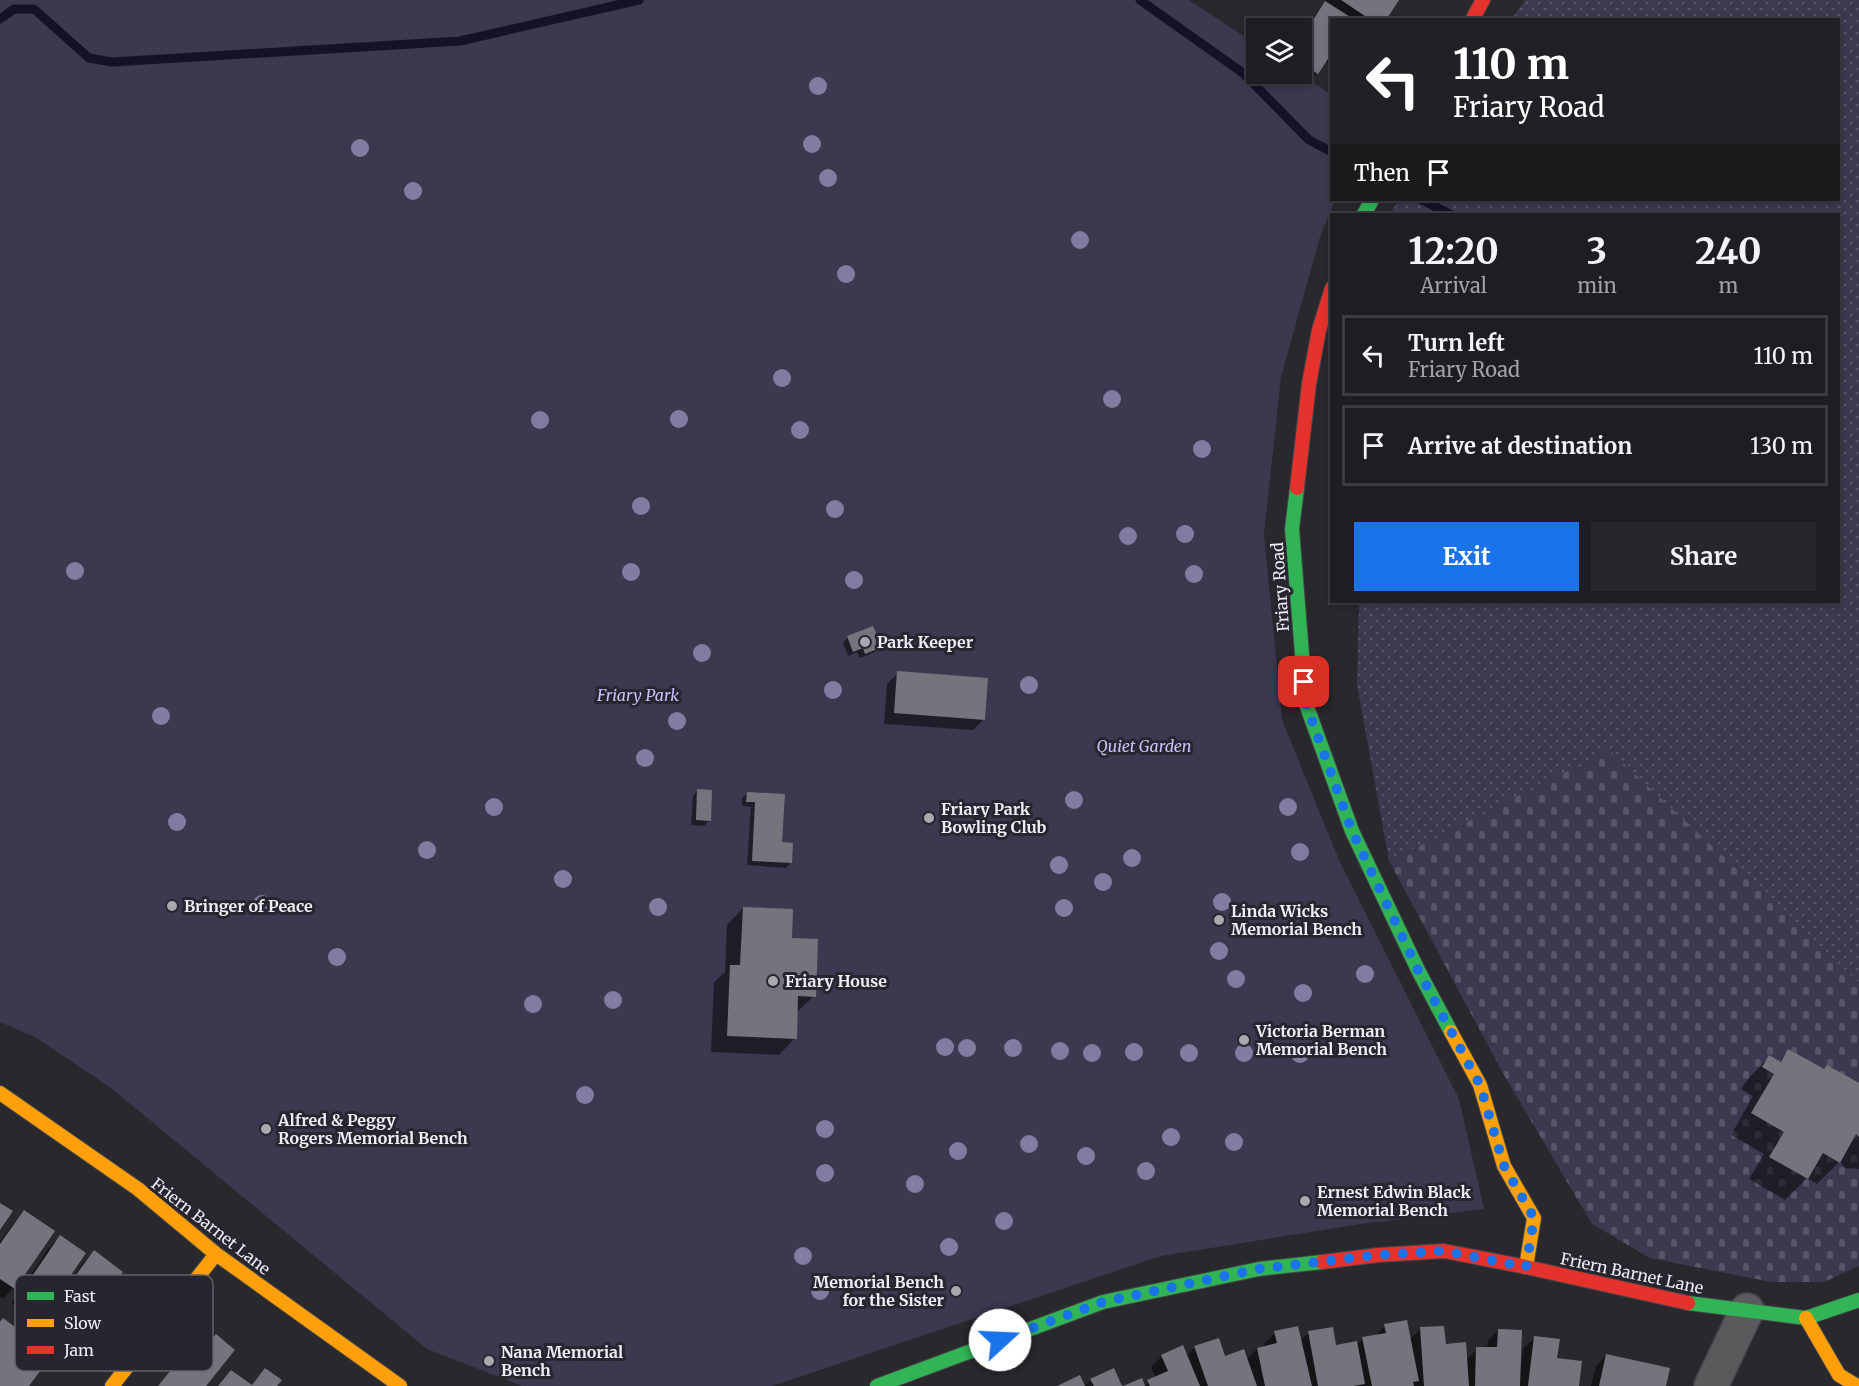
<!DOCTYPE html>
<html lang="en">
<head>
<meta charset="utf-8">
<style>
  body { margin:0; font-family:Merriweather,serif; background:#26272a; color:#f1f3f6; height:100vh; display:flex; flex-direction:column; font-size:22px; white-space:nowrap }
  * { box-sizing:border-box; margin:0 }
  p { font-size:20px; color:#a1a2a5 }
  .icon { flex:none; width:33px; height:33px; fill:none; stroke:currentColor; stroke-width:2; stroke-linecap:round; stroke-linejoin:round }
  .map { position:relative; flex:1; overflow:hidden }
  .side { position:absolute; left:1330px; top:213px; width:510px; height:390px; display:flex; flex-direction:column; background:#1e1e22; border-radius:0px; box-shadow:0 3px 9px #0003,0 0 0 2px #3c3c40 }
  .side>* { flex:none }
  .hud { position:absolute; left:1330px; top:18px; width:510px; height:183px; border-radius:0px; box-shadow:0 3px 9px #0003,0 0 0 2px #3c3c40; background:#202124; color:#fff; overflow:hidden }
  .fabs { position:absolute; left:1246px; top:18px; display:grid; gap:12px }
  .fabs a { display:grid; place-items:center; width:66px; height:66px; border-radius:0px; background:#1e1e22; box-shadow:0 3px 9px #0003,0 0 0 2px #3c3c40; font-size:30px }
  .pin { position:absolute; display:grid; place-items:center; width:51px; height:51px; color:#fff; margin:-26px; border-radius:12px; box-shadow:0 3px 9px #0006 }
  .me { position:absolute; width:66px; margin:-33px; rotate:70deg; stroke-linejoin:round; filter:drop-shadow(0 0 4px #0008) }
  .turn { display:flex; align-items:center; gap:21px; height:126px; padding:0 24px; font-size:27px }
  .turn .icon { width:78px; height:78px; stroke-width:2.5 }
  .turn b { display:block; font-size:42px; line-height:51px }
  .then { display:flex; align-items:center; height:57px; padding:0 24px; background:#0003; gap:12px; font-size:22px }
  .eta { display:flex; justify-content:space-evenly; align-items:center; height:102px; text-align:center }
  .eta b { font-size:36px; font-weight:700; line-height:42px }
  .button { display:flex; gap:12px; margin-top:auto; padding:12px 24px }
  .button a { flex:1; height:69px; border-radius:0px; background:#1a73e8; color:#fff; font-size:24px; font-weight:700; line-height:69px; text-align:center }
  .button a+a { background:#26272a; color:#f1f3f6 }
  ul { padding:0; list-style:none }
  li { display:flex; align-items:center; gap:18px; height:81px; margin:0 12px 9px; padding:0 12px; border:3px solid #3c3c40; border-radius:0px }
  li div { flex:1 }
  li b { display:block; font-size:22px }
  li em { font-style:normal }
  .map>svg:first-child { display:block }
  .grass { fill:url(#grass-dots) }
  .cemetery { fill:url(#cemetery-stones) }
  .green { fill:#3c3850 }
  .shadow { fill:#0007 }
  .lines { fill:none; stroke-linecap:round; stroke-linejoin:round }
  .stream { stroke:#161029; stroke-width:9 }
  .building { fill:#74747d }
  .street-casing { stroke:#444448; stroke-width:36 }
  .fast-casing { stroke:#444448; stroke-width:16 }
  .slow-casing { stroke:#444448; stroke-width:16 }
  .jam-casing { stroke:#444448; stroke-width:16 }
  .street { stroke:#5a5a5c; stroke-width:33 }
  .fast { stroke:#30b455; stroke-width:14 }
  .slow { stroke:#ff9f0a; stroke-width:14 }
  .jam { stroke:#e5322d; stroke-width:14 }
  .tree { fill:#817da0 }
  .route { stroke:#1a73e8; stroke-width:10; stroke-dasharray:0 18 }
  .poi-dot { fill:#a8a8ae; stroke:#27262f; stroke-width:2 }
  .labels { text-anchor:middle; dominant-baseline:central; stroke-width:6; stroke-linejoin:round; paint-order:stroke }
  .street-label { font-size:16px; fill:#ededf3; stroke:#27262f }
  .poi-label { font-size:16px; font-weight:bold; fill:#ededf3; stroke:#27262f; text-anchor:start }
  .park-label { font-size:16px; font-style:italic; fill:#cac2fe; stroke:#27262f }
  .key { fill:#27262f; stroke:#62626a; stroke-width:1.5 }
  .key-label { font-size:16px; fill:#ededf3 }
</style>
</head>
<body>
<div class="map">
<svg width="1859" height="1386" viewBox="0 0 1859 1386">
  <defs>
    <pattern id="grass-dots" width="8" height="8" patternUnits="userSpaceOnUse" patternTransform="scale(1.5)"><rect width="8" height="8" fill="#3c3850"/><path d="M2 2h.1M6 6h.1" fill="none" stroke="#58556a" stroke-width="1.8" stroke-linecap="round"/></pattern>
    <pattern id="cemetery-stones" width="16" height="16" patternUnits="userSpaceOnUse" patternTransform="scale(1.5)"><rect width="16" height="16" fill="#3c3850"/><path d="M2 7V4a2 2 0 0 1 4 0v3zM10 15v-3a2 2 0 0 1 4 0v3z" fill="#58556a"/></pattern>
  </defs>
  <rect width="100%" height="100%" fill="#28282d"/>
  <path class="grass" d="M 1525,0 L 1859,0 L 1859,983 L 1609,751 L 1389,861 L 1357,684 L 1359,602 L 1839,602 L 1839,214 L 1390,214 L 1399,200 L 1839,200 L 1839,20 L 1512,19 Z"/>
  <path class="cemetery" d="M 1609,750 L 1859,983 L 1859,1266 L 1824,1282 L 1771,1282 L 1650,1258 L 1592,1224 L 1505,1077 L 1389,861 Z"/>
  <path class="green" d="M 0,0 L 1189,0 L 1257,45 L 1257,74 L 1300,74 L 1332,95 L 1332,200 L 1335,200 L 1320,237 L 1281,377 L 1264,534 L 1282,720 L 1339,860 L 1459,1099 L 1484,1209 L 1360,1224 L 1161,1256 L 772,1386 L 522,1386 L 427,1349 L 111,1088 L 35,1037 L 0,1022 Z"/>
  <path class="shadow" d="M 1326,0 L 1397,0 L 1384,20 L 1332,20 L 1332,66 L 1325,61 L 1317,73 L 1306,84 L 1289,74 L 1302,74 L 1302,34 Z
    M 848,637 L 880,647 L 875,652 L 860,658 L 857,652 L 848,656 L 843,643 Z
    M 898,673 L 984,719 L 973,730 L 884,724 L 887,684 Z
    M 698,790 L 710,820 L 704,826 L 691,825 L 693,796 Z
    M 748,793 L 783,796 L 780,843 L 791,862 L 786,868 L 747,865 L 751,807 L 742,806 L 742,798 Z
    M 743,908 L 790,940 L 814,996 L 796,1013 L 795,1038 L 779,1055 L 711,1052 L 714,982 L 725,972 L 727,925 Z
    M 1789,1051 L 1823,1071 L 1859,1085 L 1859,1169 L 1845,1168 L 1840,1161 L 1817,1184 L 1807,1178 L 1785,1200 L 1749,1179 L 1764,1154 L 1731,1135 L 1753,1096 L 1741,1089 L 1748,1079 L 1769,1057 L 1778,1062 Z
    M 24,1212 L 53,1231 L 13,1288 L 3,1299 L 0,1297 L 0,1242 L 14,1223 Z
    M 60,1237 L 48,1307 L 36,1319 L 12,1303 L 49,1248 Z
    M 94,1252 L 88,1318 L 77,1329 L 50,1308 L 83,1263 Z
    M 42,1321 L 70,1335 L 57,1352 L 52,1357 L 50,1355 L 27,1386 L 0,1386 L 0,1324 L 28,1339 Z
    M 1385,1326 L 1409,1340 L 1421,1329 L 1466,1360 L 1477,1349 L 1487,1349 L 1488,1341 L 1498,1330 L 1519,1365 L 1521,1365 L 1523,1349 L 1534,1338 L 1577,1386 L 1144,1386 L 1156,1378 L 1151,1367 L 1162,1356 L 1186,1357 L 1195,1347 L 1224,1358 L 1246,1360 L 1257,1349 L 1265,1347 L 1264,1344 L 1275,1333 L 1300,1341 L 1309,1333 L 1335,1347 L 1356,1345 L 1363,1339 L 1375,1336 Z
    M 1607,1355 L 1664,1386 L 1591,1386 L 1596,1366 Z
    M 1091,1380 L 1120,1386 L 1085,1386 Z"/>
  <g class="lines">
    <path class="stream" d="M 1140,0 L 1243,73 L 1309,140 L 1332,152
      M 0,19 L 14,9 L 34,9 L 89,58 L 112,62 L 460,41 L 639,0
      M 1422,200 L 1450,214"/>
  </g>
  <path class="building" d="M 1341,0 L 1399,0 L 1386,20 L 1371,20 Z
    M 1325,1 L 1355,20 L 1332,20 L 1332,53 L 1318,74 L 1302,64 L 1302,38 Z
    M 873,626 L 882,647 L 865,654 L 863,648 L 853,652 L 847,636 Z
    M 897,671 L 988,678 L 985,720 L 894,713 Z
    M 697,789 L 712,790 L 711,821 L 696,820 Z
    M 747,792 L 785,794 L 782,842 L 793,843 L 792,863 L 752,861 L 755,802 L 746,802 Z
    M 743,907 L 793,909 L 792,938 L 818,939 L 816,997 L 798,996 L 797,1039 L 727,1036 L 730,965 L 740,965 Z
    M 1788,1049 L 1824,1069 L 1827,1065 L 1859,1083 L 1859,1137 L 1856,1134 L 1840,1163 L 1823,1153 L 1808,1179 L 1769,1157 L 1784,1132 L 1751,1113 L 1774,1074 L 1762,1067 L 1769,1055 L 1781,1062 Z
    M 0,1203 L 13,1211 L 0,1230 Z
    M 24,1210 L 55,1231 L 15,1289 L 0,1279 L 0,1244 Z
    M 60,1235 L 86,1253 L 48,1309 L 22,1291 Z
    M 94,1250 L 123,1272 L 89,1319 L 60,1297 Z
    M 3,1318 L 52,1355 L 29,1386 L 0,1386 L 0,1322 Z
    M 1407,1320 L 1419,1381 L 1413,1382 L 1414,1386 L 1372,1386 L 1362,1337 L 1386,1333 L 1384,1324 Z
    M 1298,1326 L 1312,1386 L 1265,1386 L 1257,1348 L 1277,1343 L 1274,1331 Z
    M 1444,1326 L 1446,1344 L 1466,1342 L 1469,1386 L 1424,1386 L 1420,1327 Z
    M 1333,1327 L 1336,1345 L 1357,1341 L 1365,1384 L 1353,1386 L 1318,1386 L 1308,1331 Z
    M 1498,1329 L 1522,1330 L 1520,1386 L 1475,1386 L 1476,1347 L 1497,1347 Z
    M 216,1334 L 235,1350 L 206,1386 L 158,1386 L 193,1343 L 202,1351 Z
    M 1534,1336 L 1560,1339 L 1557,1358 L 1582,1361 L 1579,1386 L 1528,1386 Z
    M 1219,1338 L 1225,1356 L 1244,1349 L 1257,1386 L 1208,1386 L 1194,1346 Z
    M 1183,1345 L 1200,1386 L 1150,1386 L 1147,1380 L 1168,1371 L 1161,1355 Z
    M 1606,1354 L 1670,1368 L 1666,1386 L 1599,1386 Z
    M 265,1368 L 282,1380 L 277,1386 L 218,1386 L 231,1370 L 252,1385 Z
    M 1114,1368 L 1122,1386 L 1094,1386 L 1090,1379 Z
    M 1080,1375 L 1085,1386 L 1057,1386 Z
    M 1142,1378 L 1145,1386 L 1123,1386 Z"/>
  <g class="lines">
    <defs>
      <path id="street" d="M 1711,1386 L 1747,1310"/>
      <path id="fast" d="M 1364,214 L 1372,200
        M 1297,488 L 1292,529 L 1306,704 L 1352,831 L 1418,970 L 1451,1032
        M 1688,1303 L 1806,1318 L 1859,1300
        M 877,1386 L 1103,1302 L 1259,1269 L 1322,1262"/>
      <path id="slow" d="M 1451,1032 L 1480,1085 L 1504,1166 L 1534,1218 L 1526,1267
        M 0,1093 L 138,1189 L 216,1254 L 400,1386
        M 1806,1318 L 1839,1375 L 1857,1386
        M 112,1386 L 216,1254"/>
      <path id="jam" d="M 1472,20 L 1483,0
        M 1297,488 L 1309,384 L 1319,330 L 1332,288
        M 1322,1262 L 1378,1255 L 1444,1251 L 1526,1267 L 1688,1303"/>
    </defs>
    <use href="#street" class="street-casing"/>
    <use href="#fast" class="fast-casing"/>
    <use href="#slow" class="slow-casing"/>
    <use href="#jam" class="jam-casing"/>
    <use href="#street" class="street"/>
    <use href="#fast" class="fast"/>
    <use href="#slow" class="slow"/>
    <use href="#jam" class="jam"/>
  </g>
  <g class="tree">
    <circle cx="818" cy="86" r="9"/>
    <circle cx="812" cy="144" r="9"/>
    <circle cx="360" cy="148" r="9"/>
    <circle cx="828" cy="178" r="9"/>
    <circle cx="413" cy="191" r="9"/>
    <circle cx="1080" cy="240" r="9"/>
    <circle cx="846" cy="274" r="9"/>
    <circle cx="782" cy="378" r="9"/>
    <circle cx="1112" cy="399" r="9"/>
    <circle cx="679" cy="419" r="9"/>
    <circle cx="540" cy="420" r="9"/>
    <circle cx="800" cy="430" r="9"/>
    <circle cx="1202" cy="449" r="9"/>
    <circle cx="641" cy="506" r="9"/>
    <circle cx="835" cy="509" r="9"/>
    <circle cx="1185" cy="534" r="9"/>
    <circle cx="1128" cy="536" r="9"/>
    <circle cx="75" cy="571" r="9"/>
    <circle cx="631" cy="572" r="9"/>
    <circle cx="1194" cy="574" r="9"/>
    <circle cx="854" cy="580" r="9"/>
    <circle cx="702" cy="653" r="9"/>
    <circle cx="1029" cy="685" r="9"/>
    <circle cx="833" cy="690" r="9"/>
    <circle cx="161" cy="716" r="9"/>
    <circle cx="677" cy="721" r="9"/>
    <circle cx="645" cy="758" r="9"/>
    <circle cx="1074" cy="800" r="9"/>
    <circle cx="494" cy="807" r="9"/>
    <circle cx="1288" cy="807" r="9"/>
    <circle cx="177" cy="822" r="9"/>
    <circle cx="427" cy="850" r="9"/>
    <circle cx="1300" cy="852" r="9"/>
    <circle cx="1132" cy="858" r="9"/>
    <circle cx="1059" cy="865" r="9"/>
    <circle cx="563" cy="879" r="9"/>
    <circle cx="1103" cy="882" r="9"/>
    <circle cx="1222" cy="902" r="9"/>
    <circle cx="262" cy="904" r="9"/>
    <circle cx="658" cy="907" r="9"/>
    <circle cx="1064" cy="908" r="9"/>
    <circle cx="1219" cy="951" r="9"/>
    <circle cx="337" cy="957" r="9"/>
    <circle cx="1365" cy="974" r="9"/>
    <circle cx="1236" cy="979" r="9"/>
    <circle cx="1303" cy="993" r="9"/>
    <circle cx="613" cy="1000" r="9"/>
    <circle cx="533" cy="1004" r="9"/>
    <circle cx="945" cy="1047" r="9"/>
    <circle cx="967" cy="1048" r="9"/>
    <circle cx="1013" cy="1048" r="9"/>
    <circle cx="1060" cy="1051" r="9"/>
    <circle cx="1134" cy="1052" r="9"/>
    <circle cx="1092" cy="1053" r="9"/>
    <circle cx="1189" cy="1053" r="9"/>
    <circle cx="1244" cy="1053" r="9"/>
    <circle cx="1300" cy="1054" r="9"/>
    <circle cx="585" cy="1095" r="9"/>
    <circle cx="825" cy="1129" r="9"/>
    <circle cx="1171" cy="1137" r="9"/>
    <circle cx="1234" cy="1142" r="9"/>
    <circle cx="1029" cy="1144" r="9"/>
    <circle cx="958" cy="1151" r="9"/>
    <circle cx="1086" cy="1156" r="9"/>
    <circle cx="1146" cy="1171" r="9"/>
    <circle cx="825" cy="1173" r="9"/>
    <circle cx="915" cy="1184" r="9"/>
    <circle cx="1004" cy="1221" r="9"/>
    <circle cx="949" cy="1247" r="9"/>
    <circle cx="803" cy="1256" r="9"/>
    <circle cx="820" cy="1291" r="9"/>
  </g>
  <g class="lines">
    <path class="route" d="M 1000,1340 L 1103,1302 L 1258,1269 L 1378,1255 L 1444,1251 L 1526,1267 L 1534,1218 L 1504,1166 L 1480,1085 L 1418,970 L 1352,831 L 1306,704 L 1304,682"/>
  </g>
  <g class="poi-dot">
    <circle cx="865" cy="642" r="6"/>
    <circle cx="929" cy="818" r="6"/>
    <circle cx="172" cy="906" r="6"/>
    <circle cx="1219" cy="920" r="6"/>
    <circle cx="773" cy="981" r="6"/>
    <circle cx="1244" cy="1040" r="6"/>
    <circle cx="266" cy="1129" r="6"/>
    <circle cx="1305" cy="1201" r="6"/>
    <circle cx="956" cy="1291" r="6"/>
    <circle cx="489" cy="1361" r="6"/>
  </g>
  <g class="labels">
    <g class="street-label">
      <text transform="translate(1280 587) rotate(-94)">Friary Road</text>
      <text transform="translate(211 1226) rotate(38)">Friern Barnet Lane</text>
      <text transform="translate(1632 1273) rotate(12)">Friern Barnet Lane</text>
    </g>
    <g class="poi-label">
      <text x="877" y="642">Park Keeper</text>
      <text x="941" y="809">Friary Park<tspan x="941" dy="18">Bowling Club</tspan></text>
      <text x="184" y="906">Bringer of Peace</text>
      <text x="1231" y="911">Linda Wicks<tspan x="1231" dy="18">Memorial Bench</tspan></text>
      <text x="785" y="981">Friary House</text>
      <text x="1256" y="1031">Victoria Berman<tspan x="1256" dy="18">Memorial Bench</tspan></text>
      <text x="278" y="1120">Alfred &amp; Peggy<tspan x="278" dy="18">Rogers Memorial Bench</tspan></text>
      <text x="1317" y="1192">Ernest Edwin Black<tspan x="1317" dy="18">Memorial Bench</tspan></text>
      <text x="944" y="1282" text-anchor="end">Memorial Bench<tspan x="944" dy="18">for the Sister</tspan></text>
      <text x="501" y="1352">Nana Memorial<tspan x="501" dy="18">Bench</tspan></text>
    </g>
    <g class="park-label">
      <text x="638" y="695">Friary Park</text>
      <text x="1144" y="746">Quiet Garden</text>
    </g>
  </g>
  <rect x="15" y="1275" width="198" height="96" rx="9" class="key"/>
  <rect x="27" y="1292" width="27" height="8" fill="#30b455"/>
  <rect x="27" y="1319" width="27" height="8" fill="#ff9f0a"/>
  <rect x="27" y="1346" width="27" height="8" fill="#e5322d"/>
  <g class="key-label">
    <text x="64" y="1302">Fast</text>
    <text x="64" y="1329">Slow</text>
    <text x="64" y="1356">Jam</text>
  </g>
</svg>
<div class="fabs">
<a><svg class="icon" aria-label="layers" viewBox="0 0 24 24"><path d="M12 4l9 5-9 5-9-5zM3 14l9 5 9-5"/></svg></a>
</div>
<div class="pin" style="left:1304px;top:682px;background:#d93025"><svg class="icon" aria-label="arrive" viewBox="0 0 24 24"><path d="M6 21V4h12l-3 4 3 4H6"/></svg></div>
<svg class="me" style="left:1000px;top:1340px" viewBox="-20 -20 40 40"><circle r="19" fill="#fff"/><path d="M0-13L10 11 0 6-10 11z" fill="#1a73e8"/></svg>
<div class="hud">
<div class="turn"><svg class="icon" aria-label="left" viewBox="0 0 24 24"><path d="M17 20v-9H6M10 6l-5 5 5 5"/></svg><div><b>110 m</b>Friary Road</div></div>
<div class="then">Then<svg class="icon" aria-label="arrive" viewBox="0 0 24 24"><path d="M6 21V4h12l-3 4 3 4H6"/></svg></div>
</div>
<section class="side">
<div class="eta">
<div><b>12:20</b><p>Arrival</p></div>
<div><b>3</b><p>min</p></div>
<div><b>240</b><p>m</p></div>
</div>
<ul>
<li><svg class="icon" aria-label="left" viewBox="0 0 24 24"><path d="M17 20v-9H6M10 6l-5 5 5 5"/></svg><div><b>Turn left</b><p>Friary Road</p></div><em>110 m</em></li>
<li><svg class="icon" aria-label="arrive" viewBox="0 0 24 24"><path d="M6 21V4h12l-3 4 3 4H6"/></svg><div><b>Arrive at destination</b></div><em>130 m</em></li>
</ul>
<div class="button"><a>Exit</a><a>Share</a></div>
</section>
</div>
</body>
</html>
